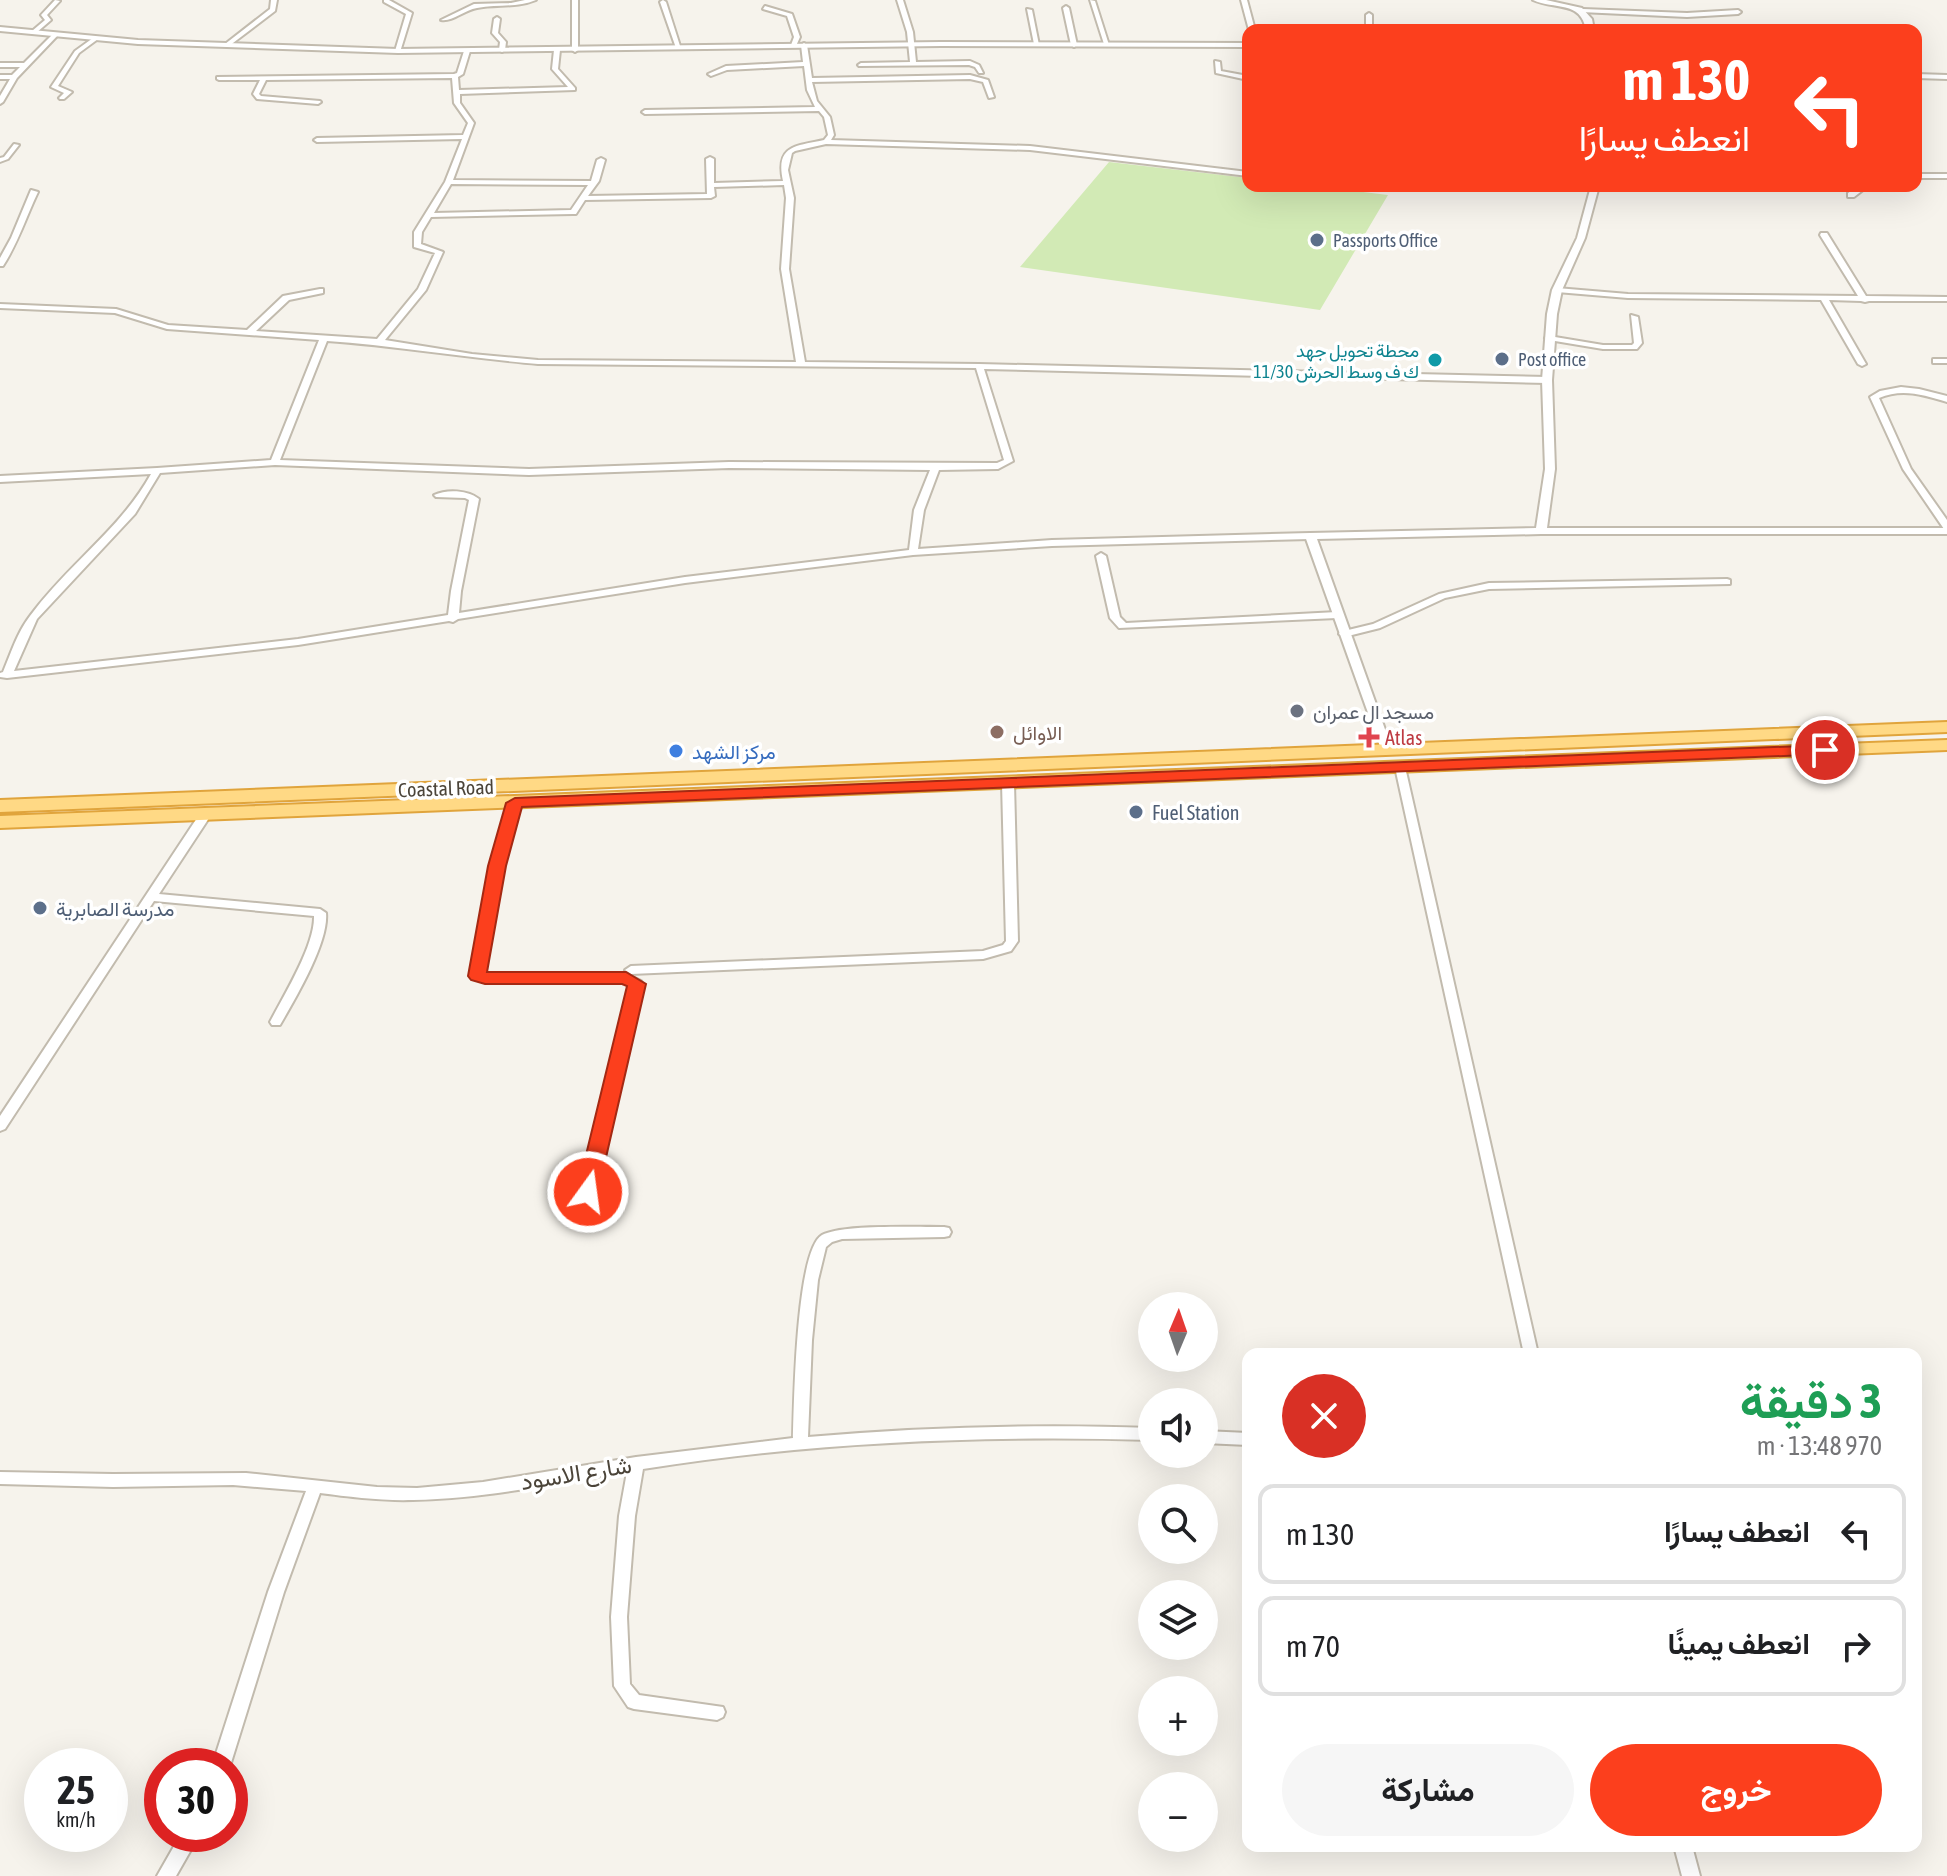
<!DOCTYPE html>
<html lang="ar">
<head>
<meta charset="utf-8">
<style>
  body { margin:0; font-family:"Asap Condensed",Vazirmatn,sans-serif; background:#f6f6f6; color:#202124; direction:rtl; height:100vh; display:flex; flex-direction:column; font-size:30px; white-space:nowrap }
  * { box-sizing:border-box; margin:0 }
  p { font-size:26px; color:#757577 }
  .icon { flex:none; width:44px; height:44px; fill:none; stroke:currentColor; stroke-width:2; stroke-linecap:round; stroke-linejoin:round }
  .map { position:relative; flex:1; overflow:hidden; direction:ltr }
  .sheet { position:absolute; left:1242px; top:1348px; width:680px; height:504px; display:flex; flex-direction:column; background:#fff; border-radius:16px; box-shadow:0 8px 32px #0002; direction:rtl }
  .sheet>* { flex:none }
  .banner { position:absolute; left:1242px; top:24px; width:680px; height:168px; border-radius:16px; box-shadow:0 8px 32px #0002; direction:rtl; background:#fc3f1d; color:#fff; overflow:hidden }
  .needle { width:52px; rotate:2deg }
  .controls { position:absolute; left:1138px; top:1292px; display:grid; gap:16px }
  .controls a { display:grid; place-items:center; width:80px; height:80px; border-radius:50%; background:#fff; box-shadow:0 8px 32px #0002; font-size:40px }
  .speed { position:absolute; left:24px; top:1748px; display:flex; gap:16px; font-size:40px; font-weight:700; text-align:center }
  .speed>* { display:grid; place-content:center; width:104px; height:104px; border-radius:50%; background:#fff; box-shadow:0 8px 32px #0002; line-height:1 }
  .speed small { font-size:20px; font-weight:400 }
  .speed .limit { border:12px solid #d22; background:#fff; color:#111 }
  .pin { position:absolute; display:grid; place-items:center; width:68px; height:68px; color:#fff; margin:-34px; border:4px solid #fff; border-radius:50%; box-shadow:0 2px 8px #0007 }
  .me { position:absolute; width:88px; margin:-44px; rotate:14deg; stroke-linejoin:round; filter:drop-shadow(0 0 6px #0008) }
  .turn { display:flex; align-items:center; gap:28px; height:168px; padding:0 40px; font-size:36px }
  .turn .icon { width:104px; height:104px; stroke-width:2.5 }
  .turn b { display:block; font-size:56px; line-height:68px }
  .round { display:grid; place-items:center; flex:none; width:84px; height:84px; border-radius:42px; background:#f6f6f6 }
  .overview { display:flex; align-items:center; justify-content:space-between; height:136px; padding:0 40px }
  h1 { font-size:48px; font-weight:700; line-height:60px; color:#1e9e55 }
  .action { display:flex; gap:16px; margin-top:auto; padding:16px 40px }
  .action a { flex:1; height:92px; border-radius:48px; background:#fc3f1d; color:#fff; font-size:32px; font-weight:700; line-height:92px; text-align:center }
  .action a+a { background:#f6f6f6; color:#202124 }
  ul { padding:0; list-style:none }
  li { display:flex; align-items:center; gap:24px; height:100px; margin:0 16px 12px; padding:0 24px; border:4px solid #e0e0e0; border-radius:16px }
  li div { flex:1 }
  li b { display:block; font-size:30px }
  li em { font-style:normal }
  .map>svg:first-child { display:block }
  .green { fill:#d2eab5 }
  .lines { fill:none; stroke-linecap:round; stroke-linejoin:round }
  .minor-casing { stroke:#c2bbae; stroke-width:4 }
  .tertiary-casing { stroke:#c2bbae; stroke-width:4 }
  .trunk-casing { stroke:#e0a43c; stroke-width:4 }
  .minor { fill:#fff; fill-rule:evenodd }
  .tertiary { fill:#fff; fill-rule:evenodd }
  .trunk { fill:#ffd985; fill-rule:evenodd }
  .route { fill:#fc3f1d; stroke:#a42913; stroke-width:2 }
  .service-dot { fill:#5c6f8a; stroke:#fff; stroke-width:3 }
  .culture-dot { fill:#0f9aa8; stroke:#fff; stroke-width:3 }
  .worship-dot { fill:#6b7280; stroke:#fff; stroke-width:3 }
  .education-dot { fill:#8d6e63; stroke:#fff; stroke-width:3 }
  .health-dot { fill:#e0444e; stroke:#fff; stroke-width:3 }
  .shop-dot { fill:#3f7fe0; stroke:#fff; stroke-width:3 }
  .labels { text-anchor:middle; dominant-baseline:central; stroke-width:7; stroke-linejoin:round; paint-order:stroke }
  .far-service-label { font-size:18px; fill:#4e5e75; stroke:#fff; text-anchor:start }
  .far-culture-label { font-size:18px; fill:#0d838f; stroke:#fff; text-anchor:end }
  .worship-label { font-size:20px; fill:#5b616d; stroke:#fff; text-anchor:start }
  .education-label { font-size:20px; fill:#785e54; stroke:#fff; text-anchor:start }
  .health-label { font-size:20px; fill:#be3a42; stroke:#fff; text-anchor:start }
  .shop-label { font-size:20px; fill:#366cbe; stroke:#fff; text-anchor:start }
  .street-label { font-size:20px; fill:#4b4439; stroke:#fff }
  .service-label { font-size:20px; fill:#4e5e75; stroke:#fff; text-anchor:start }
  .near-street-label { font-size:24px; fill:#4b4439; stroke:#fff }
</style>
</head>
<body>
<div class="map">
<svg width="1947" height="1876" viewBox="0 0 1947 1876">
  <rect width="100%" height="100%" fill="#f6f3ec"/>
  <path class="green" d="M 1109,162 L 1248,178 L 1248,186 L 1314,186 L 1388,195 L 1320,310 L 1020,267 Z"/>
  <g class="lines">
    <defs>
      <path id="minor" d="M 55,0 L 60,1 L 47,15 L 51,20 L 36,33 L 32,33 L 32,31 L 45,20 L 41,15 Z
        M 271,0 L 277,0 L 275,11 L 229,46 L 225,46 L 225,44 L 270,9 Z
        M 384,0 L 389,0 L 412,13 L 400,52 L 395,51 L 406,14 L 384,2 Z
        M 525,0 L 536,0 C 517,8 497,4 477,8 C 464,10 453,22 441,20 L 474,4 L 511,3 Z
        M 572,0 L 578,0 L 578,50 L 575,52 L 572,50 Z
        M 663,0 L 666,2 L 681,49 L 676,48 L 660,2 Z
        M 897,0 L 903,0 L 913,32 L 916,62 L 970,61 L 979,65 L 983,73 L 979,73 L 975,67 L 969,65 L 859,66 L 858,65 L 861,63 L 910,62 L 907,32 Z
        M 1090,0 L 1095,1 L 1109,45 L 1104,44 Z
        M 1241,0 L 1247,0 L 1255,30 L 1249,30 Z
        M 765,6 L 792,14 L 800,37 L 796,46 L 791,45 L 794,37 L 787,16 L 763,9 Z
        M 1066,6 L 1069,8 L 1077,45 L 1074,47 L 1071,45 L 1063,8 Z
        M 1027,9 L 1032,10 L 1039,45 L 1034,44 Z
        M 1583,9 L 1687,13 L 1738,10 L 1741,12 L 1738,14 L 1687,17 L 1581,12 Z
        M 1369,13 L 1372,15 L 1372,30 L 1366,30 L 1366,15 Z
        M 497,17 L 500,19 L 498,33 L 506,42 L 505,50 L 502,52 L 499,50 L 500,42 L 492,33 L 494,19 Z
        M 54,33 L 59,34 L 17,78 L 3,102 L 0,104 L 0,96 L 10,79 L 0,79 L 0,75 L 12,75 L 20,67 L 0,67 L 0,63 L 24,63 Z
        M 93,38 L 98,39 L 79,53 L 58,86 L 72,92 L 64,99 L 60,99 L 59,98 L 64,93 L 51,87 L 75,51 Z
        M 804,43 L 807,45 L 812,78 L 970,75 L 988,80 L 994,97 L 989,98 L 983,82 L 970,79 L 812,82 L 817,101 L 830,117 L 834,135 L 831,140 L 1030,146 L 1248,172 L 1248,176 L 1030,150 L 826,144 L 795,151 L 792,153 L 788,170 L 794,198 L 789,269 L 805,362 L 979,364 L 1547,377 L 1551,380 L 1547,383 L 984,369 L 1013,461 L 998,469 L 939,470 L 924,510 L 918,549 L 1052,540 L 1310,533 L 1315,536 L 1310,539 L 1052,546 L 913,555 L 685,583 L 458,619 L 453,622 L 449,621 L 298,645 L 7,678 L 0,677 L 0,673 L 3,672 C 11,653 17,633 30,616 C 67,565 120,530 151,474 L 0,482 L 0,476 L 157,468 L 271,460 L 319,340 L 167,329 L 115,313 L 0,308 L 0,304 L 116,309 L 168,325 L 247,330 L 283,296 L 320,289 L 323,289 L 323,293 L 289,300 L 256,331 L 377,339 L 418,289 L 435,253 L 414,247 L 414,232 L 445,182 L 462,139 L 317,142 L 314,140 L 317,138 L 463,135 L 468,123 L 454,103 L 452,78 L 266,80 L 259,94 L 261,96 L 320,101 L 321,102 L 318,104 L 257,99 L 253,94 L 260,80 L 219,80 L 217,79 L 217,77 L 454,74 L 457,73 L 464,51 L 467,49 L 470,51 L 463,74 L 458,77 L 459,90 L 568,87 L 552,69 L 554,50 L 557,48 L 560,50 L 558,69 L 575,88 L 575,90 L 460,94 L 460,103 L 474,123 L 453,180 L 591,181 L 597,160 L 601,158 L 605,160 L 599,181 L 588,196 L 707,194 L 706,159 L 710,157 L 714,159 L 714,183 L 783,181 C 775,145 796,146 824,140 L 828,135 L 824,117 L 819,111 L 645,114 L 642,112 L 645,110 L 815,107 L 807,90 L 804,66 L 727,70 L 711,76 L 708,74 L 726,66 L 803,62 L 801,45 ZM 451,184 L 588,185 L 571,210 L 434,213 ZM 784,185 L 786,198 L 781,269 L 796,362 L 538,360 L 472,354 L 385,340 L 426,290 L 443,252 L 421,244 L 422,232 L 431,217 L 573,214 L 576,214 L 585,200 L 711,198 L 715,196 L 714,187 ZM 327,341 C 398,346 467,358 538,364 L 976,368 L 1004,460 L 997,463 L 729,462 L 529,469 L 280,460 ZM 275,465 L 529,475 L 729,468 L 930,470 L 914,510 L 909,550 L 685,577 L 459,613 L 461,591 L 479,499 C 468,490 447,489 434,495 L 436,497 L 465,498 L 469,500 L 451,591 L 448,615 L 298,639 L 14,671 L 37,619 L 135,514 L 160,473 Z
        M 1215,61 L 1220,62 L 1221,71 L 1248,76 L 1248,80 L 1216,73 Z
        M 14,144 L 19,145 L 8,159 L 0,162 L 0,158 L 4,157 Z
        M 1916,174 L 1947,174 L 1947,178 L 1916,178 Z
        M 1858,186 L 1880,186 L 1863,190 L 1854,197 L 1848,197 L 1848,193 Z
        M 31,190 L 38,192 C 26,217 18,243 3,266 L 0,266 L 0,258 L 11,238 Z
        M 1821,233 L 1827,233 L 1866,296 L 1947,297 L 1947,301 L 1869,301 L 1865,302 L 1861,301 L 1829,300 L 1866,364 L 1862,366 L 1858,364 L 1821,300 L 1628,298 L 1557,292 L 1553,290 L 1557,288 L 1628,294 L 1858,296 L 1820,235 Z
        M 1631,315 L 1638,317 L 1642,343 L 1637,349 L 1603,349 L 1549,340 L 1545,338 L 1549,336 L 1603,345 L 1632,345 L 1634,343 Z
        M 1933,359 L 1947,359 L 1947,363 L 1933,363 Z
        M 1901,387 L 1919,389 L 1947,396 L 1947,402 C 1924,395 1902,388 1879,398 L 1911,469 L 1947,520 L 1947,530 L 1944,529 L 1903,469 L 1870,397 L 1880,391 Z
        M 1101,553 L 1106,556 L 1120,617 L 1126,623 L 1337,612 L 1342,615 L 1337,618 L 1119,628 L 1110,618 L 1096,556 Z
        M 1727,579 L 1730,580 L 1730,584 L 1489,589 L 1445,598 L 1380,628 L 1344,637 L 1339,634 L 1340,632 L 1373,624 L 1439,594 L 1489,583 Z
        M 1400,764 L 1405,767 L 1538,1354 L 1524,1354 L 1395,767 Z
        M 1008,780 L 1014,783 L 1018,941 L 1011,951 L 983,959 L 631,974 L 625,970 L 631,966 L 983,951 L 1003,945 L 1006,941 L 1002,783 Z
        M 515,800 L 521,803 L 503,866 L 484,974 L 626,974 L 641,981 L 643,984 L 595,1192 L 593,1195 L 583,1195 L 581,1192 L 630,986 L 624,982 L 485,982 L 474,979 L 472,976 L 491,866 L 509,803 Z
        M 205,812 L 211,815 L 159,894 L 320,909 L 326,913 C 329,942 295,999 280,1025 L 272,1025 L 270,1022 C 284,995 315,945 314,916 L 154,901 L 5,1129 L 0,1131 L 0,1116 L 199,815 Z
        M 944,1227 L 949,1228 L 951,1232 L 949,1236 L 944,1237 L 842,1239 L 832,1242 L 826,1247 L 818,1280 L 812,1340 L 808,1437 C 923,1427 1037,1424 1152,1428 L 1152,1440 C 982,1435 811,1442 643,1469 L 635,1516 L 627,1617 L 630,1684 L 639,1695 L 723,1707 L 725,1712 L 723,1717 L 717,1720 L 634,1709 L 628,1707 L 614,1686 L 611,1617 L 619,1516 L 627,1472 C 556,1483 485,1499 413,1500 C 382,1501 351,1497 320,1493 L 284,1592 L 230,1766 L 212,1766 L 268,1592 L 306,1491 L 233,1485 L 113,1487 L 0,1484 L 0,1472 L 113,1474 L 246,1473 L 377,1487 L 417,1488 L 483,1482 L 636,1457 L 793,1438 C 794,1404 796,1250 822,1235 C 842,1224 918,1227 944,1227 Z
        M 1204,1431 L 1248,1433 L 1248,1445 L 1204,1443 Z
        M 181,1834 L 200,1834 L 176,1876 L 157,1876 Z
        M 1674,1846 L 1692,1846 L 1700,1876 L 1682,1876 Z"/>
      <path id="tertiary" d="M 1533,0 L 1546,0 L 1582,8 L 1592,19 L 1594,30 L 1586,30 C 1581,0 1554,10 1533,0 Z
        M 0,27 L 138,40 L 398,49 L 941,42 L 1248,43 L 1248,47 L 941,46 L 398,53 L 138,44 L 0,31 Z
        M 1916,74 L 1947,75 L 1947,79 L 1916,78 Z
        M 1591,186 L 1599,186 L 1585,238 L 1562,290 L 1557,314 L 1552,380 L 1555,469 L 1547,528 L 1947,528 L 1947,534 L 1541,534 L 1317,539 L 1392,749 L 1390,752 L 1382,752 L 1305,536 L 1310,533 L 1536,528 L 1545,469 L 1542,380 L 1547,314 L 1552,290 L 1577,238 Z"/>
      <path id="trunk" d="M 1947,722 L 1947,732 L 0,812 L 0,800 Z
        M 1947,740 L 1947,750 L 0,828 L 0,816 Z"/>
    </defs>
    <use href="#minor" class="minor-casing"/>
    <use href="#tertiary" class="tertiary-casing"/>
    <use href="#trunk" class="trunk-casing"/>
    <use href="#minor" class="minor"/>
    <use href="#tertiary" class="tertiary"/>
    <use href="#trunk" class="trunk"/>
  </g>
  <path class="route" d="M 1825,745 L 1834,750 L 1831,754 L 522,807 L 506,866 L 487,972 L 626,972 L 646,984 L 598,1192 L 595,1197 L 580,1197 L 577,1192 L 627,986 L 622,984 L 485,984 L 471,980 L 468,976 L 488,866 L 506,803 L 515,798 Z"/>
  <g class="service-dot">
    <circle cx="1317" cy="240" r="8"/>
    <circle cx="1502" cy="359" r="8"/>
    <circle cx="1136" cy="812" r="8"/>
    <circle cx="40" cy="908" r="8"/>
  </g>
  <circle class="culture-dot" cx="1435" cy="360" r="8"/>
  <circle class="worship-dot" cx="1297" cy="711" r="8"/>
  <circle class="education-dot" cx="997" cy="732" r="8"/>
  <path class="health-dot" d="M1365 725h8v8h8v8h-8v8h-8v-8h-8v-8h8z"/>
  <circle class="shop-dot" cx="676" cy="751" r="8"/>
  <g class="labels">
    <g class="far-service-label">
      <text x="1333" y="240">Passports Office</text>
      <text x="1518" y="359">Post office</text>
    </g>
    <g class="far-culture-label">
      <text x="1419" y="350">محطة تحويل جهد<tspan x="1419" dy="21">11/30 ك ف وسط الحرش</tspan></text>
    </g>
    <g class="worship-label">
      <text x="1313" y="711">مسجد ال عمران</text>
    </g>
    <g class="education-label">
      <text x="1013" y="732">الاوائل</text>
    </g>
    <g class="health-label">
      <text x="1385" y="737">Atlas</text>
    </g>
    <g class="shop-label">
      <text x="692" y="751">مركز الشهد</text>
    </g>
    <g class="street-label">
      <text transform="translate(446 788) rotate(-2)">Coastal Road</text>
    </g>
    <g class="service-label">
      <text x="1152" y="812">Fuel Station</text>
      <text x="56" y="908">مدرسة الصابرية</text>
    </g>
    <g class="near-street-label">
      <text transform="translate(576 1473) rotate(-9)">شارع الاسود</text>
    </g>
  </g>
</svg>
<div class="controls">
<a><svg class="needle" viewBox="-14 -14 28 28"><path d="M0-13l5 13h-10z" fill="#e53935"/><path d="M0 13l5-13h-10z" fill="#757577"/></svg></a>
<a><svg class="icon" aria-label="sound" viewBox="0 0 24 24"><path d="M4 9h4l5-4v14l-5-4H4zM17 9q2 3 0 6"/></svg></a>
<a><svg class="icon" aria-label="search" viewBox="0 0 24 24"><circle cx="10" cy="10" r="6"/><path d="M15 15l6 6"/></svg></a>
<a><svg class="icon" aria-label="layers" viewBox="0 0 24 24"><path d="M12 4l9 5-9 5-9-5zM3 14l9 5 9-5"/></svg></a>
<a>+</a>
<a>−</a>
</div>
<div class="speed"><div>25<small>km/h</small></div><div class="limit">30</div></div>
<div class="pin" style="left:1825px;top:750px;background:#d93025"><svg class="icon" aria-label="arrive" viewBox="0 0 24 24"><path d="M6 21V4h12l-3 4 3 4H6"/></svg></div>
<svg class="me" style="left:588px;top:1192px" viewBox="-20 -20 40 40"><circle r="17" fill="#fc3f1d" stroke="#fff" stroke-width="3"/><path d="M0-11L8 9 0 5-8 9z" fill="#fff"/></svg>
<div class="banner">
<div class="turn"><svg class="icon" aria-label="left" viewBox="0 0 24 24"><path d="M17 20v-9H6M10 6l-5 5 5 5"/></svg><div><b>130 m</b>انعطف يسارًا</div></div>
</div>
<section class="sheet">
<div class="overview"><div><h1>3 دقيقة</h1><p>970 m · 13:48</p></div><a class="round" style="background:#d93025;color:#fff"><svg class="icon" aria-label="close" viewBox="0 0 24 24"><path d="M6 6l12 12M18 6L6 18"/></svg></a></div>
<ul>
<li><svg class="icon" aria-label="left" viewBox="0 0 24 24"><path d="M17 20v-9H6M10 6l-5 5 5 5"/></svg><div><b>انعطف يسارًا</b></div><em>130 m</em></li>
<li><svg class="icon" aria-label="right" viewBox="0 0 24 24"><path d="M7 20v-9h11M14 6l5 5-5 5"/></svg><div><b>انعطف يمينًا</b></div><em>70 m</em></li>
</ul>
<div class="action"><a>خروج</a><a>مشاركة</a></div>
</section>
</div>
</body>
</html>
